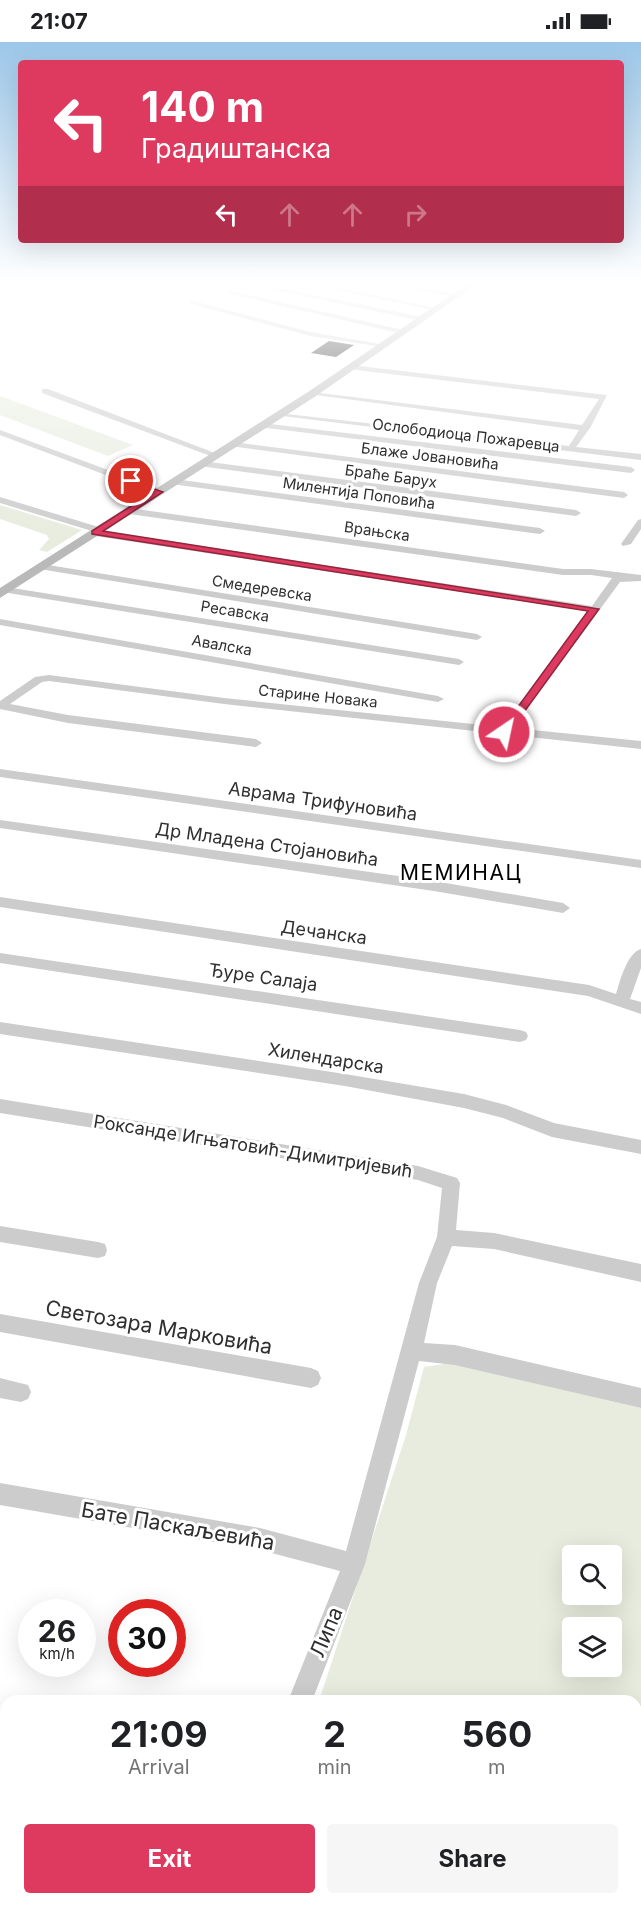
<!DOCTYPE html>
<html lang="en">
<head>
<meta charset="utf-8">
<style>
  body { margin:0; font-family:Inter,sans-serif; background:#f6f6f6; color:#202124; height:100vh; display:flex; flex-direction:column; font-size:22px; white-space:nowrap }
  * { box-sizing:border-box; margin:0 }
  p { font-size:20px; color:#757577 }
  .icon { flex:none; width:33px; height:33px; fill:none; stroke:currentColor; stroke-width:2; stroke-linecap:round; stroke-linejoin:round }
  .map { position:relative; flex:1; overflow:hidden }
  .drawer { position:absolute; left:0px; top:1653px; width:642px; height:210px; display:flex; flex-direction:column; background:#fff; border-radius:18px 18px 0 0; box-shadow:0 6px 24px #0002 }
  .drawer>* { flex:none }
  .banner { position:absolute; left:18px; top:18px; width:606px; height:183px; border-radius:6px; box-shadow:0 6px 24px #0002; background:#de3a5f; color:#fff; overflow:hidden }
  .tools { position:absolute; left:562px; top:1503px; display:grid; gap:12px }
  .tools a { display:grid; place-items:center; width:60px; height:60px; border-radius:6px; background:#fff; box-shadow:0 6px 24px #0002; font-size:30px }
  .speed { position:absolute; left:18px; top:1557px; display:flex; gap:12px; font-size:30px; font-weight:700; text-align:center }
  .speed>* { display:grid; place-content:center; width:78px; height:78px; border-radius:50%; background:#fff; box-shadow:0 6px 24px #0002; line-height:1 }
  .speed small { font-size:15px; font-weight:400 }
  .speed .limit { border:9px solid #d22; background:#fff; color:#111 }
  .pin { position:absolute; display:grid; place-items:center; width:51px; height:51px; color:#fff; margin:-26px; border:3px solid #fff; border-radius:50%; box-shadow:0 2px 6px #0007 }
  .me { position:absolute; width:66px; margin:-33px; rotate:34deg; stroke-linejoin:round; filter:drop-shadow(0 0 4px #0008) }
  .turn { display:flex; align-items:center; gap:21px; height:126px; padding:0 24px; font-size:27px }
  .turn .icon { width:78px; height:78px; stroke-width:2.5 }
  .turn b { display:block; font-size:42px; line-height:51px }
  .lanes { display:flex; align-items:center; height:57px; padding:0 24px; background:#0003; justify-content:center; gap:30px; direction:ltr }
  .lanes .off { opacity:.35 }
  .eta { display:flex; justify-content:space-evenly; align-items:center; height:102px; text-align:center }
  .eta b { font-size:36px; font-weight:700; line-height:42px }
  .cta { display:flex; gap:12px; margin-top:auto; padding:12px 24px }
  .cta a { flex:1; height:69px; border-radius:6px; background:#de3a5f; color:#fff; font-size:24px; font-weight:700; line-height:69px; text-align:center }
  .cta a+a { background:#f6f6f6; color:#202124 }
  .status { display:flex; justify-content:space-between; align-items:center; height:42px; padding:0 30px; background:#fff; direction:ltr }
  .status svg { height:16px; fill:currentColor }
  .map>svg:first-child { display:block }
  .green { fill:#e7ecde; fill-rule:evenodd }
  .building { fill:#161616 }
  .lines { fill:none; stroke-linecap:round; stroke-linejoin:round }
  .minor { fill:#ccc; fill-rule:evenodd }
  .secondary { fill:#b9b9b9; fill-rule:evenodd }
  .route { fill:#de3a5f; stroke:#90263e; stroke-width:1.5 }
  .labels { text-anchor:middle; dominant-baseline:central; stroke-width:6; stroke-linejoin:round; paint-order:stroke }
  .far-street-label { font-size:15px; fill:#2f2f2f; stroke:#fff }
  .street-label { font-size:18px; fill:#2f2f2f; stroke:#fff }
  .quarter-label { font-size:21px; letter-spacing:1.5px; fill:#000; stroke:#fff }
  .near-street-label { font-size:21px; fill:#2f2f2f; stroke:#fff }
</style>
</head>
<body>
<div class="status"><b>21:07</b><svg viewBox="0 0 49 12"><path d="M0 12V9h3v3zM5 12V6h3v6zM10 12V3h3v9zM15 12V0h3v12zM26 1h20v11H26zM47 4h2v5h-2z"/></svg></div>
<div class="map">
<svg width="641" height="1863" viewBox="0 0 641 1863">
  <rect width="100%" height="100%" fill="#fff"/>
  <path class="green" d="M 0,354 L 133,403 L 108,414 L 0,373 Z
    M 0,463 L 82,488 L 47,510 L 39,508 L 49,497 L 47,493 L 0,477 Z
    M 450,1321 L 641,1366 L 641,1863 L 406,1863 L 406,1857 L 636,1857 L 636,1659 L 319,1659 L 406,1393 L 424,1325 ZM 573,1514 L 612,1514 L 612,1552 L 573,1552 ZM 573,1586 L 612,1586 L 612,1624 L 573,1624 Z"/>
  <path class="building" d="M 329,299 L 354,303 L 336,315 L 311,311 Z"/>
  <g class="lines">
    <path class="minor" d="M 250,240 L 422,275 L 425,277 L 422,279 L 241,241 Z
      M 298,240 L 312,240 L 441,267 L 438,269 Z
      M 379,240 L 395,240 L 461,253 L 458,255 Z
      M 228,248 L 403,288 L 406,290 L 403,292 L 226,251 Z
      M 190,258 L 310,290 L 386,303 L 383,305 L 310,294 L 188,261 Z
      M 351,323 L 607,353 L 590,386 L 576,405 L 641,412 L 641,418 L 274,373 L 278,371 L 569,404 L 579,388 L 308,352 L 312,350 L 582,383 L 599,357 L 348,327 Z
      M 42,347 L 48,347 L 220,413 L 213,415 L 42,351 Z
      M 262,381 L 631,425 L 635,428 L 631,431 L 259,385 L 258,383 Z
      M 0,388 L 162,448 L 163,450 L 156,452 L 0,393 Z
      M 233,400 L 624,450 L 628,453 L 624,456 L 230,404 L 230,400 Z
      M 202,419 L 576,468 L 581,471 L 576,474 L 199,424 L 199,420 Z
      M 174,437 L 540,486 L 545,489 L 540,492 L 171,442 L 171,438 Z
      M 0,455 L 102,486 L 103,489 L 592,564 L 612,536 L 591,533 L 563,533 L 129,472 L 124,469 L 129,466 L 563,527 L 591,527 L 641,533 L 641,539 L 620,540 L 513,686 L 641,699 L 641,707 L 224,662 L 49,639 L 42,640 L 10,662 L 68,673 L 256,697 L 262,701 L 256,705 L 68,681 L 0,667 L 0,659 L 35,635 L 49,633 L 224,656 L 502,685 L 588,569 L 95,494 L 90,491 L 92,489 L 0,461 Z
      M 641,477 L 641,487 L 631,502 L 623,504 L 621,502 L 638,478 Z
      M 42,522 L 477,592 L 482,595 L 477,598 L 39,527 L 37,525 Z
      M 6,545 L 459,617 L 464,620 L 459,623 L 2,550 L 2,546 Z
      M 0,577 L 438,654 L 444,657 L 438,660 L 0,583 Z
      M 0,727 L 641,818 L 641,826 L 0,735 Z
      M 0,778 L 434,839 L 563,861 L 570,866 L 563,871 L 434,849 L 0,786 Z
      M 0,855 L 589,943 L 616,952 C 620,939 627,911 641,907 L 641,926 L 630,957 L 641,960 L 641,972 L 588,954 L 0,865 Z
      M 0,911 L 520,988 L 526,990 L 528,994 L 526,998 L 520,1000 L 0,921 Z
      M 0,980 L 345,1032 L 464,1052 L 506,1063 L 554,1081 L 641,1098 L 641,1112 L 552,1095 L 503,1076 L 464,1066 L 345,1044 L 0,992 Z
      M 0,1057 L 418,1124 L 457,1136 L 460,1141 L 456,1188 L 494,1191 L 641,1222 L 641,1240 L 494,1207 L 452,1204 L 437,1241 L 424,1301 L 455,1303 L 641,1346 L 641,1366 L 455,1323 L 419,1319 L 365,1522 L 312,1659 L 288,1659 L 340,1529 L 260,1508 L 0,1463 L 0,1441 L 260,1486 L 346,1509 L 419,1241 L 437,1195 L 442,1146 L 418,1138 L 0,1071 Z
      M 0,1184 L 98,1200 L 105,1202 L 107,1208 L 105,1214 L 98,1216 L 0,1200 Z
      M 0,1272 L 311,1326 L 318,1329 L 321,1336 L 318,1343 L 311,1346 L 0,1290 Z
      M 0,1336 L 28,1343 L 31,1350 L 28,1357 L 21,1360 L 0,1356 Z
      M 51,1857 L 78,1857 L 76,1863 L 48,1863 Z
      M 219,1857 L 245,1857 L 244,1863 L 216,1863 Z"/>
    <path class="secondary" d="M 470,240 L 480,240 L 316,354 L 0,556 L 0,546 L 308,350 Z"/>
  </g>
  <linearGradient id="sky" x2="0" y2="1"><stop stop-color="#9cc7e9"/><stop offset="0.48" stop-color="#fff"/><stop offset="1" stop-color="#fff" stop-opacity="0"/></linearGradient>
  <rect width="641" height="501" fill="url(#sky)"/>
  <path class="route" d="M 128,438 L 163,450 L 103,489 L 599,567 L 508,692 L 501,692 L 501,688 L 588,569 L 92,492 L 92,489 L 153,450 L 128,441 Z"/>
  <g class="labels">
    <g class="far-street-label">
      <text transform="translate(466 393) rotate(7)">Ослободиоца Пожаревца</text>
      <text transform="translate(430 414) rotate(7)">Блаже Јовановића</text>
      <text transform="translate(391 434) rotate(8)">Браће Барух</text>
      <text transform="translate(359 451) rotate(8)">Милентија Поповића</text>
      <text transform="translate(377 489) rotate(8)">Врањска</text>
      <text transform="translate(262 546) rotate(9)">Смедеревска</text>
      <text transform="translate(235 569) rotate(9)">Ресавска</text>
      <text transform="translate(222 603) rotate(10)">Авалска</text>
      <text transform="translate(318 654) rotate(6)">Старине Новака</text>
    </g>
    <g class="street-label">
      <text transform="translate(323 759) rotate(8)">Аврама Трифуновића</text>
      <text transform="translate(267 802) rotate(8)">Др Младена Стојановића</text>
      <text transform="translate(324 890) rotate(8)">Дечанска</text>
      <text transform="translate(263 935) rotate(8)">Ђуре Салаја</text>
      <text transform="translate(326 1016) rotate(9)">Хилендарска</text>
      <text transform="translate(253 1104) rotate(9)">Роксанде Игњатовић-Димитријевић</text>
    </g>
    <g class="quarter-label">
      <text x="461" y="830">МЕМИНАЦ</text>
    </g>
    <g class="near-street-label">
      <text transform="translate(159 1285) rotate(10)">Светозара Марковића</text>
      <text transform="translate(178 1484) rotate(10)">Бате Паскаљевића</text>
      <text transform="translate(326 1590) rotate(-67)">Липа</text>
    </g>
  </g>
</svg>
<div class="tools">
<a><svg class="icon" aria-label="search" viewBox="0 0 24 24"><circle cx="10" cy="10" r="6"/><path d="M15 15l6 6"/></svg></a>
<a><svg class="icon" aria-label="layers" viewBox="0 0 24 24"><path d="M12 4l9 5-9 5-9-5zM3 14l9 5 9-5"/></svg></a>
</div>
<div class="speed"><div>26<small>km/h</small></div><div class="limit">30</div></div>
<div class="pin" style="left:131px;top:439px;background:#d93025"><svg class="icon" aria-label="arrive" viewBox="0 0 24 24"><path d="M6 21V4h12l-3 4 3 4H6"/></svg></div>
<svg class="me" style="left:504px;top:690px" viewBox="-20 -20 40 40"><circle r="17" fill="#de3a5f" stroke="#fff" stroke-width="3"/><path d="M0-11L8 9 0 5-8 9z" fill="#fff"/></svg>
<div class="banner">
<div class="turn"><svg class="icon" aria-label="left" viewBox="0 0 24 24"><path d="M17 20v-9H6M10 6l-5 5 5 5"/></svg><div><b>140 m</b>Градиштанска</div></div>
<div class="lanes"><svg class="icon" aria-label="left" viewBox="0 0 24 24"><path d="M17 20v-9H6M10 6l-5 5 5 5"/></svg><svg class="icon off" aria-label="ahead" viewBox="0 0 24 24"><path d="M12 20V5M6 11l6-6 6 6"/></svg><svg class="icon off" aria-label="ahead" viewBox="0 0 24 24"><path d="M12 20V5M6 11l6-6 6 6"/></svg><svg class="icon off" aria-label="right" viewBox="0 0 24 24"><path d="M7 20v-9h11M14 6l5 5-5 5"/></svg></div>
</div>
<section class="drawer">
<div class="eta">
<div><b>21:09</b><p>Arrival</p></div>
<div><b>2</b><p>min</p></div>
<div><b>560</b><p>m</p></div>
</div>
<div class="cta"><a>Exit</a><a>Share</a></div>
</section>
</div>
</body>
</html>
